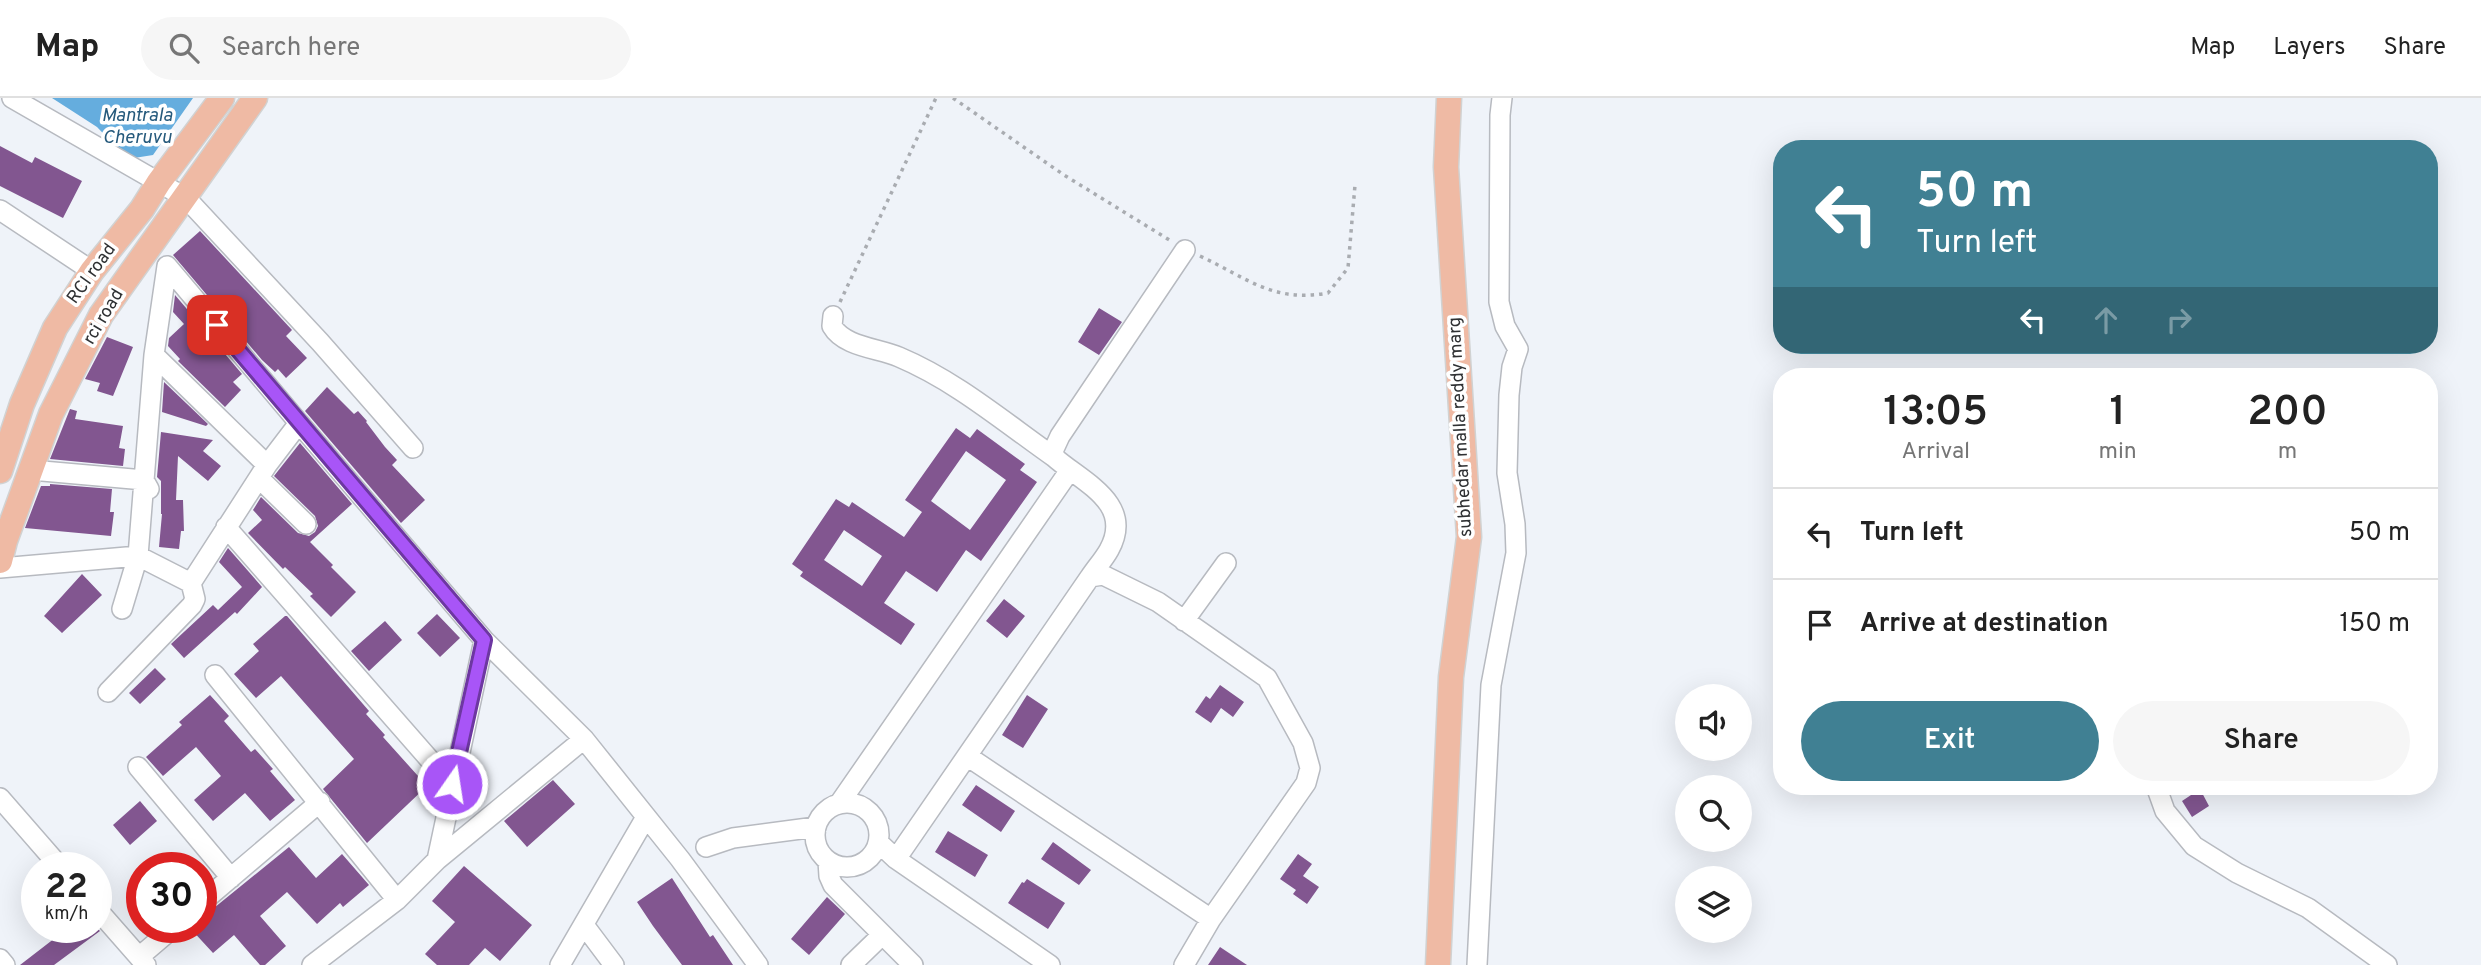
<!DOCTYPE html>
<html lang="en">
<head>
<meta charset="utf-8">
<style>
  body { margin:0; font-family:Overpass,sans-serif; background:#f6f6f6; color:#222; height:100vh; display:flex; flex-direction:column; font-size:26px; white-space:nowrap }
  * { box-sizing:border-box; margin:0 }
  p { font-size:23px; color:#767676 }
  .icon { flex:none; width:38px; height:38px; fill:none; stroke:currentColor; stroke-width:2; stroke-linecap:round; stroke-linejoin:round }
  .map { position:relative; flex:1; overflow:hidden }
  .drawer { position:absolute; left:1773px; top:270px; width:665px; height:427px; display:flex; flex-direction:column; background:#fff; border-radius:28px; box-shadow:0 7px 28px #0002 }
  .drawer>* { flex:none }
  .guide { position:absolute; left:1773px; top:42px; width:665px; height:214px; border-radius:28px; box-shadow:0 7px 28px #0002; background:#408093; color:#fff; overflow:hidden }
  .tools { position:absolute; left:1675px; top:586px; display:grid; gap:14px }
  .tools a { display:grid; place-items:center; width:77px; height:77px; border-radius:50%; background:#fff; box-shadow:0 7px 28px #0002; font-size:35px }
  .speed { position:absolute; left:21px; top:754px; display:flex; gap:14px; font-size:35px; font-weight:700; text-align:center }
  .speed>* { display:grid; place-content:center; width:91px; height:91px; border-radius:50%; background:#fff; box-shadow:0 7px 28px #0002; line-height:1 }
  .speed small { font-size:18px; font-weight:400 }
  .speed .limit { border:10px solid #d22; background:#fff; color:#111 }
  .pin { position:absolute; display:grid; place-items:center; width:60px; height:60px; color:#fff; margin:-30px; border-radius:14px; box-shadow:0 4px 10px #0006 }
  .me { position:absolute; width:77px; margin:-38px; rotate:13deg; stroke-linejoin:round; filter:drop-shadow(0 0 5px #0008) }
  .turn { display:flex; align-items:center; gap:24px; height:147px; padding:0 28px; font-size:32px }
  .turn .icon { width:91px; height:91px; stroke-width:2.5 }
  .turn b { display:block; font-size:49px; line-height:60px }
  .lanes { display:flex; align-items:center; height:66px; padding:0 28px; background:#0003; justify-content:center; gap:35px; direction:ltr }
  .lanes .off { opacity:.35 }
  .eta { display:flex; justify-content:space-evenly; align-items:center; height:119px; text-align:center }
  .eta b { font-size:42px; font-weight:600; line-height:49px }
  .cta { display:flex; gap:14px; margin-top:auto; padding:14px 28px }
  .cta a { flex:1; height:80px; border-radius:42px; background:#408093; color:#fff; font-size:28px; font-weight:600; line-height:80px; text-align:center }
  .cta a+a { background:#f6f6f6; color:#222 }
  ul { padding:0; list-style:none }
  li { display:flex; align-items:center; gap:21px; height:91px; padding:0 28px; border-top:2px solid #e0e0e0 }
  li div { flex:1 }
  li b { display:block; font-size:26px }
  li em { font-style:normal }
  header { display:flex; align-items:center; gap:42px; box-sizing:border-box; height:98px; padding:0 35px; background:#fff; border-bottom:2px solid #e0e0e0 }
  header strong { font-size:33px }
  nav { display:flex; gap:38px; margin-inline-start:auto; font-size:24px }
  .search { width:490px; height:63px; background:#f6f6f6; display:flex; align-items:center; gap:18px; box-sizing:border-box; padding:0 24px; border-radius:38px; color:#767676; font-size:26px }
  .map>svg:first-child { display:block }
  .water { fill:#65adde }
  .building { fill:#825690; fill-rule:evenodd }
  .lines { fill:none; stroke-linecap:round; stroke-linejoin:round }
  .minor-casing { stroke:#b7bac0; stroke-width:22 }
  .major-casing { stroke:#d1d2d2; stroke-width:27 }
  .path { stroke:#a9acb1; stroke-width:3.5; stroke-dasharray:3.5 5; stroke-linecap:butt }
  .minor { stroke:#fff; stroke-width:19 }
  .major { stroke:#efbaa4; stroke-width:24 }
  .route-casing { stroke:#6d37a1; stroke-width:18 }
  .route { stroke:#a855f7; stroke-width:12 }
  .labels { text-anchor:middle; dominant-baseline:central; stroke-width:7; stroke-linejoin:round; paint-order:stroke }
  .street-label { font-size:18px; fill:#2f3133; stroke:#fff }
  .water-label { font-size:19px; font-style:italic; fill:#265a7c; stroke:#fff }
</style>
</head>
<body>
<header>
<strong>Map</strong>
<div class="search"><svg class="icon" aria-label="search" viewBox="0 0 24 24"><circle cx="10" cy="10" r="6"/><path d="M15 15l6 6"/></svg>Search here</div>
<nav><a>Map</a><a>Layers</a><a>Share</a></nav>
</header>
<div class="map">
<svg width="2481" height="867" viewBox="0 0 2481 867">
  <rect width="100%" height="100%" fill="#eff3f9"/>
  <path class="water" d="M 52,0 L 193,0 L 153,57 L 134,60 L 123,56 L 97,29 Z"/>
  <path class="building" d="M 0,48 L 32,65 L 35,59 L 82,83 L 63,120 L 0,88 Z
    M 200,133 L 292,232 L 286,238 L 307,260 L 286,280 L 278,271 L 275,274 L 262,262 L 173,157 Z
    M 175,197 L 242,276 L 233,284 L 241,292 L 225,309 L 178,263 L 180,261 L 168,248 L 169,240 L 184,226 L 173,214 Z
    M 1099,210 L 1122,224 L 1099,257 L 1078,244 Z
    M 107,239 L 133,249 L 113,298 L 97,293 L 100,285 L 85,281 Z
    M 164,284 L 208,326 L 206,328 L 162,314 Z
    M 327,289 L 354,316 L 358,313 L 367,323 L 366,324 L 385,349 L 397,362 L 392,367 L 425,402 L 401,425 L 305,313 Z
    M 70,311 L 77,313 L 75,321 L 123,328 L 119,350 L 125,351 L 123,368 L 50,361 Z
    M 956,330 L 970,340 L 977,331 L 1025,366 L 1020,372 L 1037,384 L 981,463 L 966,452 L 937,494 L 906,473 L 884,505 L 915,526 L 901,547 L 800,478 L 803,474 L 792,466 L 836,401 L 849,409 L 852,404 L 904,439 L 922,414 L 905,402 ZM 966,353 L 1006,382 L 970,432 L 931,403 ZM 844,432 L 882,458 L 862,488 L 824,462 Z
    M 161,334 L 213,342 L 203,353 L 221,368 L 208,383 L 178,358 L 176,402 L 183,402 L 184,433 L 181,433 L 179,451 L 159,449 L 162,416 L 161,416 L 161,383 L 157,379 Z
    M 300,345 L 352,406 L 310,444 L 333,467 L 331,469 L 356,494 L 331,519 L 310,498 L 313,496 L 285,469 L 283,471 L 248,435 L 262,422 L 253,412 L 261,399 L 298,435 L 309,438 L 315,434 L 318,428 L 315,418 L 274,378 Z
    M 50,386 L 112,391 L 110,414 L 114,414 L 111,438 L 25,430 L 41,388 L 50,388 Z
    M 228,450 L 262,489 L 237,516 L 235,514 L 184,560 L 171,546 L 213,507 L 218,512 L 242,489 L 219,464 Z
    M 82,476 L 102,497 L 62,535 L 44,518 Z
    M 1004,501 L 1025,518 L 1007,540 L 986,523 Z
    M 437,516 L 460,540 L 440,559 L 417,535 Z
    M 285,518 L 287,518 L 369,613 L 366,616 L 385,637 L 383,639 L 427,688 L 367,745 L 323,691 L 354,661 L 281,578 L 256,600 L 234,576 L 259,553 L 253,546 Z
    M 385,523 L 402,542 L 369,573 L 351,553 Z
    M 155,570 L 166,581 L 140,606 L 129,595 Z
    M 1220,587 L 1244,604 L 1233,619 L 1221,610 L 1211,625 L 1195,614 L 1206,598 L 1210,601 Z
    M 210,597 L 229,618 L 224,623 L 251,654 L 255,651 L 273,671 L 270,673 L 295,702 L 270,723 L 245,695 L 213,723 L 194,702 L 221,678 L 196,649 L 163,678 L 146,659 L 182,627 L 179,624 Z
    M 1027,597 L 1048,611 L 1023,650 L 1002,637 Z
    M 553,682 L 575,706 L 527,749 L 504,723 Z
    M 976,687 L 1015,713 L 1001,734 L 962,707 Z
    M 2200,691 L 2209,708 L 2192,719 L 2182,703 Z
    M 140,703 L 157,723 L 130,747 L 113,727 Z
    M 948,733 L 988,757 L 975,779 L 935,754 Z
    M 1053,744 L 1091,772 L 1079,787 L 1041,761 Z
    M 289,749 L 316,780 L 342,756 L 369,787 L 343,809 L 340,805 L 317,826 L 287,794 L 260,818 L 286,848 L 265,867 L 260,867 L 234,837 L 213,855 L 190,830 L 201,830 L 201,817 L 209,814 Z
    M 1298,756 L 1312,766 L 1303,778 L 1319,789 L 1307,806 L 1293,796 L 1296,792 L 1280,781 Z
    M 464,768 L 532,827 L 500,863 L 485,850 L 469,867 L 437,867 L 425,856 L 455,824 L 432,803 Z
    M 672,780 L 710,839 L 713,837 L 733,867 L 682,867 L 653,828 L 637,804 Z
    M 1027,781 L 1065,805 L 1048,831 L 1008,805 L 1022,784 L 1024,785 Z
    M 827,799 L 845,816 L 809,857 L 791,841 Z
    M 68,830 L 97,830 L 100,833 L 54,867 L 20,867 Z
    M 1220,849 L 1247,867 L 1208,867 Z"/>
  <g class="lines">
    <defs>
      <path id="minor" d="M 12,0 L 186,100 L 320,244 L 413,350
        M 0,112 L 92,173
        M 167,168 L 299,325
        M 833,218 L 832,228 C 844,249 878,250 899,259 C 956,283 1004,324 1054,359
        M 154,257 L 267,367
        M 31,372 L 144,382 L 149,391
        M 259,380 L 306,426
        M 226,429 L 451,686
        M 0,470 L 138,458 L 191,485 L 267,367 L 299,325 L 484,542 L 584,641 L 680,761 L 758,867
        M 1090,479 C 1096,470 1104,461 1109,452 C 1135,405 1082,384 1054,359 L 1054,351 L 1060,338 L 1185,152
        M 122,511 L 138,458 L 154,257 L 167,168
        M 1184,523 L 1226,465
        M 215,577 L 397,802
        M 108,594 L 192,507 L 195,501 L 191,485
        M 967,658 L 1211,821
        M 138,669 L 231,780
        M 2156,688 L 2165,713 L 2194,748 L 2237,775 L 2308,810 L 2387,867
        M 0,700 L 61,770
        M815 737a32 32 0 1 1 64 0a32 32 0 1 1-64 0Z
        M 839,706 L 1070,372
        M 879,745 L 896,761 L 1050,867
        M 706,749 L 733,740 L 816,729
        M 896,761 L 1090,479 L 1103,477 L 1158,504 L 1267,580 L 1303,645 L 1310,670 L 1306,685 L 1211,821 L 1184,867
        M 437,762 L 584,641
        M 828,763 L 829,778 L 833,787 L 913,867
        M 201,805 L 320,704
        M 96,810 L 146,867
        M 584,827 L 614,867
        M 139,859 L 173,830
        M 0,861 L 5,867
        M 312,867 L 397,802 L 437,762 L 484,542
        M 560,867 L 646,719
        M 851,867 L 882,837
        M 1477,867 L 1491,587 L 1516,455 L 1515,426 L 1507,375 L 1509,297 L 1512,269 L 1518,251 L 1505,228 L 1499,204 L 1500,17 L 1502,0"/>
      <path id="major" d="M 0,373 L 22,306 L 55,230 L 92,173 L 142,111 L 159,84 L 222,0
        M 0,463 L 5,443 L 51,316 L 101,217 L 255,0
        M 1438,867 L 1451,579 L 1469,439 L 1446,69 L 1449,0"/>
    </defs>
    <use href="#minor" class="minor-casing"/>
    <use href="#major" class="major-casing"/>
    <path class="path" d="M 953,0 L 1064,77 L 1171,143
      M 1200,158 C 1247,180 1273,205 1328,195 L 1348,170 L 1355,87
      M 840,204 L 936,0"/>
    <use href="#minor" class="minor"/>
    <use href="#major" class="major"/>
  </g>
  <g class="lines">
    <defs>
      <path id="route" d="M 217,227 L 484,542 L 452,686"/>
    </defs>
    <use href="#route" class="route-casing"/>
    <use href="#route" class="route"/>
  </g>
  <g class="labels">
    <g class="street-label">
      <text transform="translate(92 176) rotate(-54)">RCI road</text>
      <text transform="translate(104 219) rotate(-59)">rci road</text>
      <text transform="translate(1461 329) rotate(-93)">subhedar malla reddy marg</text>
    </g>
    <g class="water-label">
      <text x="137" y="18">Mantrala<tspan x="137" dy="22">Cheruvu</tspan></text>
    </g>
  </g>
</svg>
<div class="tools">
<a><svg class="icon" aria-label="sound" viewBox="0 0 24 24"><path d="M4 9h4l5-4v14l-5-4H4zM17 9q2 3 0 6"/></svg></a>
<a><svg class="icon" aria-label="search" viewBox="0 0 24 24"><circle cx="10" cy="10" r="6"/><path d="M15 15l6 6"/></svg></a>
<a><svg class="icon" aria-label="layers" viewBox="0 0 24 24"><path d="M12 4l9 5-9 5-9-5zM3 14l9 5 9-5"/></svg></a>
</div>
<div class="speed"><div>22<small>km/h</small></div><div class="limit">30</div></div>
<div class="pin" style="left:217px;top:227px;background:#d93025"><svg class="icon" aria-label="arrive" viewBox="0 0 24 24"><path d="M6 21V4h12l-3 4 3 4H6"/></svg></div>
<svg class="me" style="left:452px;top:686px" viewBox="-20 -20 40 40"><circle r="17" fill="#a855f7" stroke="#fff" stroke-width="3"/><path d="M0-11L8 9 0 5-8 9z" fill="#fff"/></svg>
<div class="guide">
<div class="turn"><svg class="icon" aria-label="left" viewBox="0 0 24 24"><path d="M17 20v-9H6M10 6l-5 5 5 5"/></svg><div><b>50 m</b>Turn left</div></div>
<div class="lanes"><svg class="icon" aria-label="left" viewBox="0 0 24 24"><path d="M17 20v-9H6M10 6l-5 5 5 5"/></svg><svg class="icon off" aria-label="ahead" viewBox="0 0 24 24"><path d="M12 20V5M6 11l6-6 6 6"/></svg><svg class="icon off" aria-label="right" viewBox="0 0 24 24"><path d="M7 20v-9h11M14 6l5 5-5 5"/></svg></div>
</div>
<section class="drawer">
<div class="eta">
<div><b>13:05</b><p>Arrival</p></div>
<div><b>1</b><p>min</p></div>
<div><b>200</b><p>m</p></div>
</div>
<ul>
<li><svg class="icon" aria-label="left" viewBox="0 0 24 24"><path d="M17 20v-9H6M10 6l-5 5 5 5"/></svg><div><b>Turn left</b></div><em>50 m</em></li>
<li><svg class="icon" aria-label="arrive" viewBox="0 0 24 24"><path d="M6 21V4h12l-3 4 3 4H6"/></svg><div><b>Arrive at destination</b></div><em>150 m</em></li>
</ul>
<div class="cta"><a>Exit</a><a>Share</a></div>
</section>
</div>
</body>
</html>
